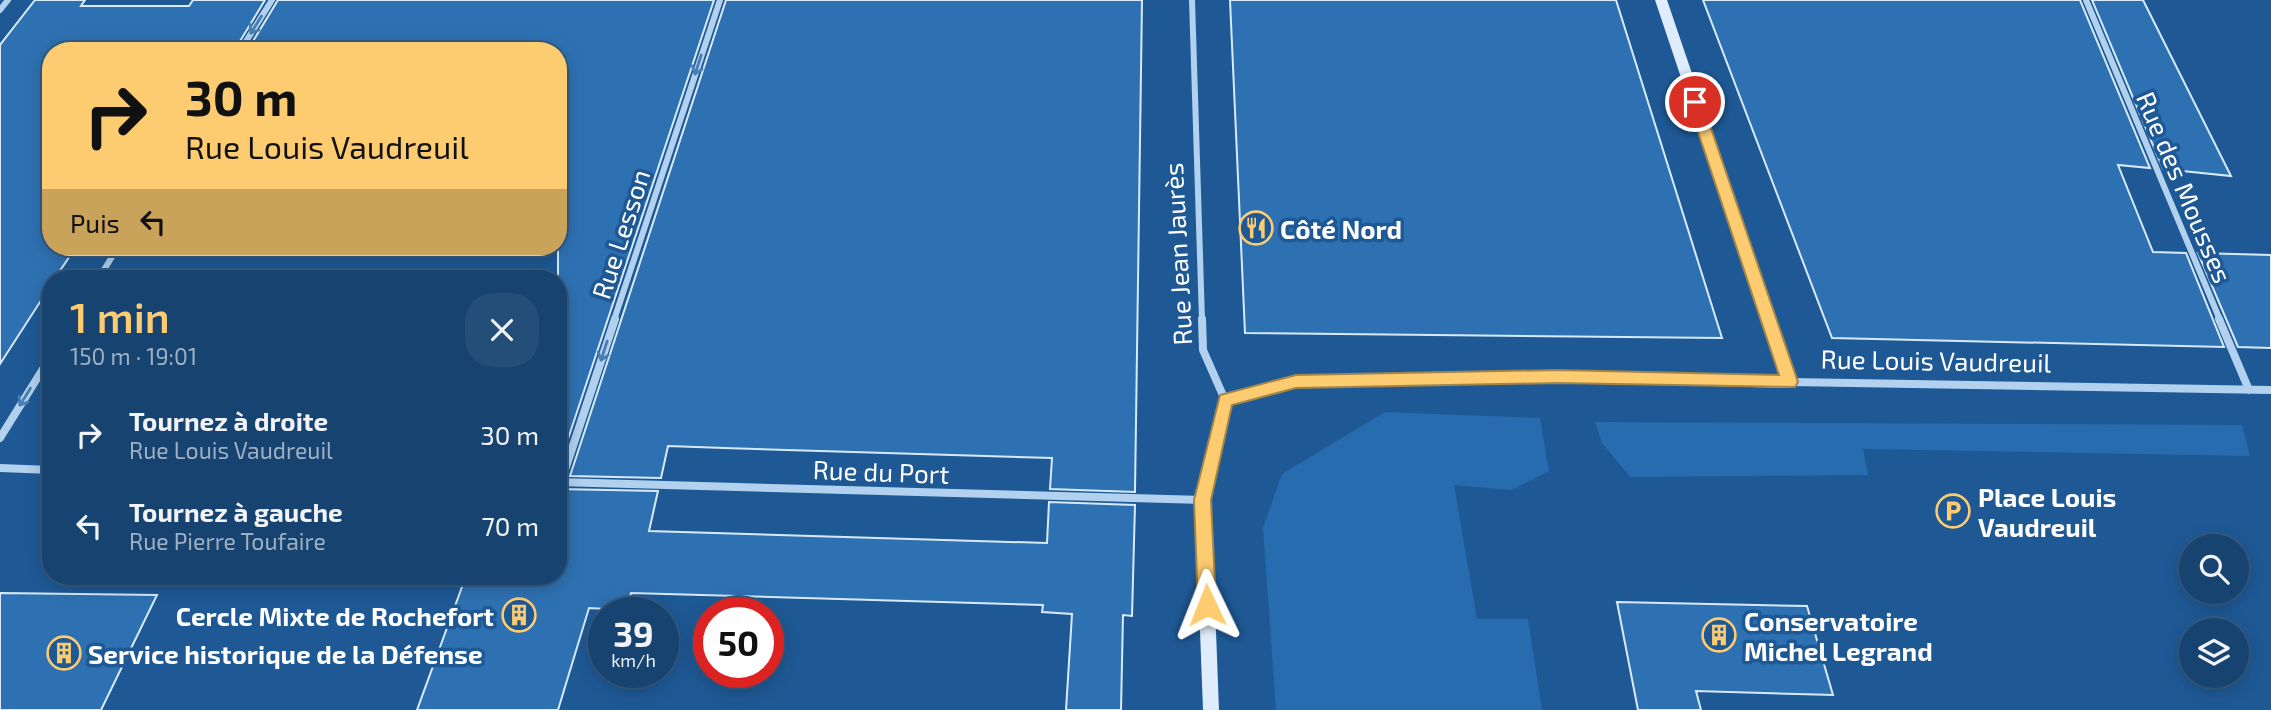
<!DOCTYPE html>
<html lang="fr">
<head>
<meta charset="utf-8">
<style>
  body { margin:0; font-family:"Exo 2",sans-serif; background:#234e78; color:#f1f3f6; height:100vh; display:flex; flex-direction:column; font-size:26px; white-space:nowrap }
  * { box-sizing:border-box; margin:0 }
  p { font-size:23px; color:#9eb0c3 }
  .icon { flex:none; width:38px; height:38px; fill:none; stroke:currentColor; stroke-width:2; stroke-linecap:round; stroke-linejoin:round }
  .map { position:relative; flex:1; overflow:hidden }
  .side { position:absolute; left:42px; top:270px; width:525px; height:315px; display:flex; flex-direction:column; background:#164370; border-radius:28px; box-shadow:0 4px 18px #0003,0 0 0 2px #355c83 }
  .side>* { flex:none }
  .banner { position:absolute; left:42px; top:42px; width:525px; height:214px; border-radius:28px; box-shadow:0 4px 18px #0003,0 0 0 2px #355c83; background:#fdcc71; color:#111; overflow:hidden }
  .buttons { position:absolute; left:2179px; top:534px; display:grid; gap:14px }
  .buttons a { display:grid; place-items:center; width:70px; height:70px; border-radius:50%; background:#164370; box-shadow:0 4px 18px #0003,0 0 0 2px #355c83; font-size:35px }
  .speed { position:absolute; left:588px; top:597px; display:flex; gap:14px; font-size:35px; font-weight:700; text-align:center }
  .speed>* { display:grid; place-content:center; width:91px; height:91px; border-radius:50%; background:#164370; box-shadow:0 4px 18px #0003,0 0 0 2px #355c83; line-height:1 }
  .speed small { font-size:18px; font-weight:400 }
  .speed .limit { border:10px solid #d22; background:#fff; color:#111 }
  .pin { position:absolute; display:grid; place-items:center; width:60px; height:60px; color:#fff; margin:-30px; border:4px solid #fff; border-radius:50%; box-shadow:0 2px 7px #0007 }
  .me { position:absolute; width:77px; margin:-38px; rotate:358deg; stroke-linejoin:round; filter:drop-shadow(0 0 5px #0008) }
  .turn { display:flex; align-items:center; gap:24px; height:147px; padding:0 28px; font-size:32px }
  .turn .icon { width:91px; height:91px; stroke-width:2.5 }
  .turn b { display:block; font-size:49px; line-height:60px }
  .then { display:flex; align-items:center; height:66px; padding:0 28px; background:#0003; gap:14px; font-size:26px }
  .round { display:grid; place-items:center; flex:none; width:74px; height:74px; border-radius:28px; background:#234e78 }
  .headline { display:flex; align-items:center; justify-content:space-between; height:119px; padding:0 28px }
  h1 { font-size:42px; font-weight:600; line-height:52px; color:#fdcc71 }
  ul { padding:0; list-style:none }
  li { display:flex; align-items:center; gap:21px; height:91px; padding:0 28px }
  li div { flex:1 }
  li b { display:block; font-size:26px }
  li em { font-style:normal }
  .map>svg:first-child { display:block }
  .green { fill:#276cae }
  .building { fill:#2e71b2; stroke:#d8eafa; stroke-width:2 }
  .lines { fill:none; stroke-linecap:round; stroke-linejoin:round }
  .minor-far1 { stroke:#b1d1ef; stroke-width:6 }
  .minor { stroke:#b1d1ef; stroke-width:8 }
  .secondary { fill:#deecfb; fill-rule:evenodd }
  .oneway { stroke:#4a7db0 }
  .route { fill:#fdcc71; stroke:#a48549; stroke-width:2 }
  .labels { text-anchor:middle; dominant-baseline:central; stroke-width:7; stroke-linejoin:round; paint-order:stroke }
  .street-label { font-size:26px; fill:#fff; stroke:#1e5995 }
  .poi-label { font-size:26px; font-weight:bold; fill:#fff; stroke:#1e5995; text-anchor:start }
</style>
</head>
<body>
<div class="map">
<svg width="2271" height="710" viewBox="0 0 2271 710">
  <rect width="100%" height="100%" fill="#1e5995"/>
  <path class="green" d="M 1385,412 L 1540,418 L 1549,471 L 1511,490 L 1454,485 L 1477,619 L 1528,619 L 1542,710 L 1276,710 L 1263,528 L 1282,474 Z
    M 1595,422 L 2242,425 L 2250,456 L 1863,449 L 1868,475 L 1630,477 L 1602,443 Z"/>
  <path class="building" d="M 35,0 L 85,0 L 81,6 L 189,6 L 193,0 L 265,0 L 234,51 L 51,51 L 51,247 L 76,247 L 55,278 L 51,278 L 51,285 L 0,364 L 0,45 Z
    M 278,0 L 714,0 L 558,469 L 558,51 L 247,51 Z
    M 726,0 L 1142,0 L 1135,492 L 1050,489 L 1052,458 L 724,448 L 668,446 L 661,478 L 570,476 Z
    M 1230,0 L 1616,0 L 1722,338 L 1245,333 Z
    M 1703,0 L 2080,0 L 2150,168 L 2118,165 L 2153,252 L 2186,253 L 2224,347 L 1832,338 Z
    M 2092,0 L 2143,0 L 2231,176 L 2163,169 Z
    M 2198,253 L 2271,255 L 2271,348 L 2238,347 Z
    M 558,489 L 658,491 L 649,531 L 1047,543 L 1049,502 L 1135,505 L 1132,616 L 1123,615 L 1121,710 L 1066,710 L 1072,614 L 1042,612 L 1043,605 L 631,593 L 626,610 L 589,608 L 558,710 L 417,710 L 466,576 L 558,576 Z
    M 0,593 L 157,595 L 101,710 L 0,710 Z
    M 1617,602 L 1807,606 L 1833,695 L 1696,691 L 1701,710 L 1638,710 Z"/>
  <g class="lines">
    <path class="minor-far1" d="M 1192,0 L 1202,320
      M 2086,0 L 2220,320
      M 0,10 L 8,0
      M 240,51 L 272,0
      M 99,278 L 118,247
      M 614,320 L 720,0"/>
    <path class="minor" d="M 1202,319 L 1203,350 L 1225,400
      M 2219,319 L 2249,390
      M 1790,382 L 2271,390
      M 0,438 L 51,356
      M 0,468 L 51,470
      M 558,482 L 1203,500
      M 561,482 L 615,319"/>
    <path class="secondary" d="M 1655,0 L 1667,0 L 1797,382 L 1795,386 L 1790,388 L 1557,382 L 1296,388 L 1231,404 L 1211,500 L 1219,710 L 1203,710 L 1195,500 L 1220,396 L 1296,376 L 1557,370 L 1781,376 Z"/>
  </g>
  <defs><path id="oneway-shaft" d="M-6 0H5M1.5-3L5.5 0L1.5 3" fill="none" stroke-width="1.6" stroke-linecap="round" stroke-linejoin="round" transform="scale(1.75)"/></defs>
  <g class="oneway">
    <use href="#oneway-shaft" transform="translate(256 25) rotate(122)"/>
    <use href="#oneway-shaft" transform="translate(698 65) rotate(108)"/>
    <use href="#oneway-shaft" transform="translate(604 351) rotate(108)"/>
    <use href="#oneway-shaft" transform="translate(25 397) rotate(122)"/>
  </g>
  <path class="route" d="M 1695,97 L 1702,102 L 1798,382 L 1795,387 L 1557,383 L 1296,388 L 1232,405 L 1211,500 L 1216,605 L 1214,611 L 1207,613 L 1201,611 L 1198,605 L 1194,500 L 1220,395 L 1296,375 L 1557,370 L 1779,375 L 1688,102 Z"/>
  <defs>
    <symbol id="restaurant-ring" viewBox="-11 -11 22 22"><circle r="9.5" fill="#1e5995" stroke="#fdcc71" stroke-width="1.5"/><path d="M-5-6h1v4h1v-4h1v4h1v-4h1v5L-1.5 .5V6h-2V.5L-5-1ZM5-6V6H3V1.5H1.5Q1.5-4 5-6Z" fill="#fdcc71"/></symbol>
    <symbol id="parking-ring" viewBox="-11 -11 22 22"><circle r="9.5" fill="#1e5995" stroke="#fdcc71" stroke-width="1.5"/><path d="M-3.5-5.5H1a3.5 3.5 0 0 1 0 7H-1V5.5H-3.5ZM-1-3.4V-.6H.8a1.4 1.4 0 0 0 0-2.8Z" fill="#fdcc71"/></symbol>
    <symbol id="building-ring" viewBox="-11 -11 22 22"><circle r="9.5" fill="#1e5995" stroke="#fdcc71" stroke-width="1.5"/><path d="M-4-6H4V6H1V3H-1V6H-4ZM-2.5-4.3h1.7v1.8h-1.7ZM.8-4.3h1.7v1.8H.8ZM-2.5-1h1.7V.8h-1.7ZM.8-1h1.7V.8H.8Z" fill="#fdcc71"/></symbol>
  </defs>
  <g fill-rule="evenodd">
    <use href="#restaurant-ring" x="1237" y="209" width="38" height="38"/>
    <use href="#parking-ring" x="1934" y="492" width="38" height="38"/>
    <use href="#building-ring" x="500" y="596" width="38" height="38"/>
    <use href="#building-ring" x="1700" y="616" width="38" height="38"/>
    <use href="#building-ring" x="45" y="634" width="38" height="38"/>
  </g>
  <g class="labels">
    <g class="street-label">
      <text transform="translate(2185 187) rotate(67)">Rue des Mousses</text>
      <text transform="translate(620 234) rotate(-72)">Rue Lesson</text>
      <text transform="translate(1177 254) rotate(-93)">Rue Jean Jaurès</text>
      <text transform="translate(1936 360) rotate(1)">Rue Louis Vaudreuil</text>
      <text transform="translate(881 471) rotate(2)">Rue du Port</text>
    </g>
    <g class="poi-label">
      <text x="1280" y="228">Côté Nord</text>
      <text x="1978" y="496">Place Louis<tspan x="1978" dy="30">Vaudreuil</tspan></text>
      <text x="494" y="615" text-anchor="end">Cercle Mixte de Rochefort</text>
      <text x="1744" y="620">Conservatoire<tspan x="1744" dy="30">Michel Legrand</tspan></text>
      <text x="88" y="653">Service historique de la Défense</text>
    </g>
  </g>
</svg>
<div class="buttons">
<a><svg class="icon" aria-label="search" viewBox="0 0 24 24"><circle cx="10" cy="10" r="6"/><path d="M15 15l6 6"/></svg></a>
<a><svg class="icon" aria-label="layers" viewBox="0 0 24 24"><path d="M12 4l9 5-9 5-9-5zM3 14l9 5 9-5"/></svg></a>
</div>
<div class="speed"><div>39<small>km/h</small></div><div class="limit">50</div></div>
<div class="pin" style="left:1695px;top:102px;background:#d93025"><svg class="icon" aria-label="arrive" viewBox="0 0 24 24"><path d="M6 21V4h12l-3 4 3 4H6"/></svg></div>
<svg class="me" style="left:1207px;top:605px" viewBox="-20 -20 40 40"><path d="M0-17L14 15 0 8-14 15z" fill="#fdcc71" stroke="#fff" stroke-width="4"/></svg>
<div class="banner">
<div class="turn"><svg class="icon" aria-label="right" viewBox="0 0 24 24"><path d="M7 20v-9h11M14 6l5 5-5 5"/></svg><div><b>30 m</b>Rue Louis Vaudreuil</div></div>
<div class="then">Puis<svg class="icon" aria-label="left" viewBox="0 0 24 24"><path d="M17 20v-9H6M10 6l-5 5 5 5"/></svg></div>
</div>
<section class="side">
<div class="headline"><div><h1>1 min</h1><p>150 m · 19:01</p></div><a class="round"><svg class="icon" aria-label="close" viewBox="0 0 24 24"><path d="M6 6l12 12M18 6L6 18"/></svg></a></div>
<ul>
<li><svg class="icon" aria-label="right" viewBox="0 0 24 24"><path d="M7 20v-9h11M14 6l5 5-5 5"/></svg><div><b>Tournez à droite</b><p>Rue Louis Vaudreuil</p></div><em>30 m</em></li>
<li><svg class="icon" aria-label="left" viewBox="0 0 24 24"><path d="M17 20v-9H6M10 6l-5 5 5 5"/></svg><div><b>Tournez à gauche</b><p>Rue Pierre Toufaire</p></div><em>70 m</em></li>
</ul>
</section>
</div>
</body>
</html>
